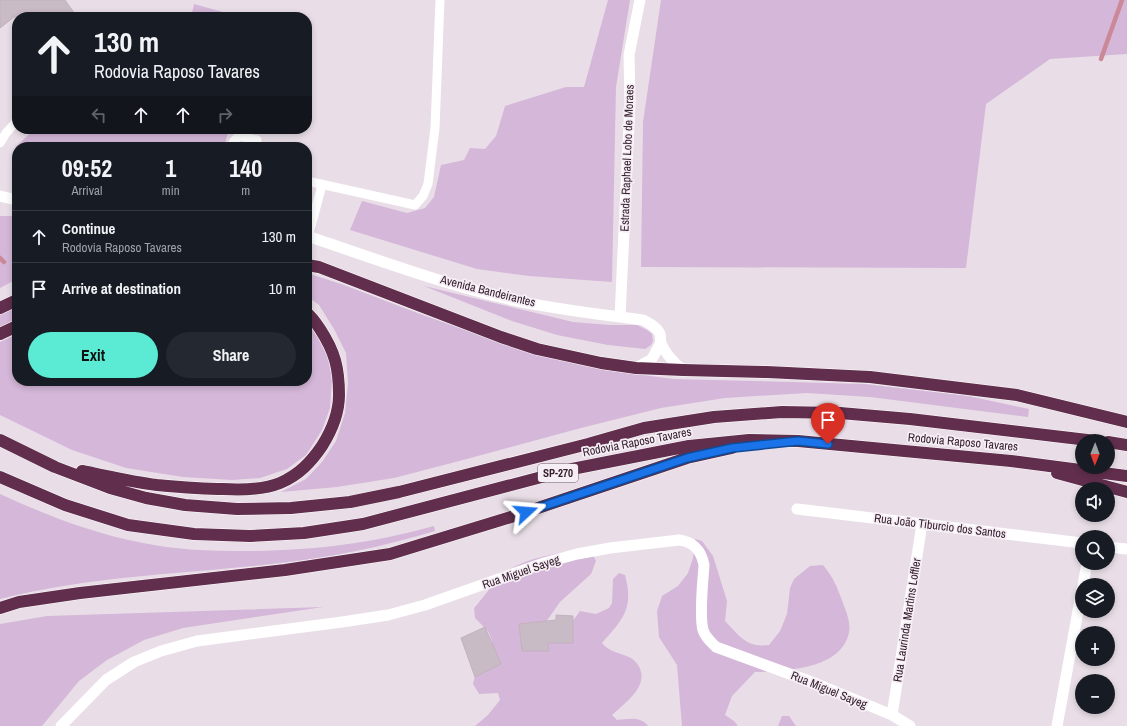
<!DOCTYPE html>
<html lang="en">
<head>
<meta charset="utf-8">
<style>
  body { margin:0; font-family:"Archivo Narrow",sans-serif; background:#242831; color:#f1f3f6; height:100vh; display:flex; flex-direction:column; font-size:15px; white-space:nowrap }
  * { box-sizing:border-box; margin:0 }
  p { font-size:13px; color:#9ea1a6 }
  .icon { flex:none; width:22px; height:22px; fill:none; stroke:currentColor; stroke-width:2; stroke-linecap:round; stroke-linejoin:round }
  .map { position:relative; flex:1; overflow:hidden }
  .panel { position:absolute; left:12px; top:142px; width:300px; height:244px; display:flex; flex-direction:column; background:#171b24; border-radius:16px; box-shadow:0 2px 6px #0003 }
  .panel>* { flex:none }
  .top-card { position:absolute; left:12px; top:12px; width:300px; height:122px; border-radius:16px; box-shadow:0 2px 6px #0003; background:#171b24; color:#f1f3f6; overflow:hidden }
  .needle { width:26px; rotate:181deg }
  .buttons { position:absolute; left:1075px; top:434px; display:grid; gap:8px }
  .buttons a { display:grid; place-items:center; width:40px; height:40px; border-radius:50%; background:#171b24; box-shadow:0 2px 6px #0003; font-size:20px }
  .pin { position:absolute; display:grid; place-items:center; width:34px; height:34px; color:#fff; margin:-41px -17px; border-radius:50% 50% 50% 0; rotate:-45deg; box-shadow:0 0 4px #0007 }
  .pin .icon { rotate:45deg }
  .me { position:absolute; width:44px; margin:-22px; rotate:71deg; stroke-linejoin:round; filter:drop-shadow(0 0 3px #0008) }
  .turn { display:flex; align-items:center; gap:14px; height:84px; padding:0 16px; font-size:18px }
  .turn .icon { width:52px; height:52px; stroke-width:2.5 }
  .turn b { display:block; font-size:28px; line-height:34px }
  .lanes { display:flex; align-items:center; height:38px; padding:0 16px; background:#0003; justify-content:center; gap:20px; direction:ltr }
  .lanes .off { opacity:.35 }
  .eta { display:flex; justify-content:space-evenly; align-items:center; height:68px; text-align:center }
  .eta b { font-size:24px; font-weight:800; line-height:28px }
  .cta { display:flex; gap:8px; margin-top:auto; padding:8px 16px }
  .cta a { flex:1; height:46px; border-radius:24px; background:#5bead4; color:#111; font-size:16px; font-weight:800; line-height:46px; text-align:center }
  .cta a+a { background:#242831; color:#f1f3f6 }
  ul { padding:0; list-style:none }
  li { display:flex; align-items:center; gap:12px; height:52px; padding:0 16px; border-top:1px solid #363941 }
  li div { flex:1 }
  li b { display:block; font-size:15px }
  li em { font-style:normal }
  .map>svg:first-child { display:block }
  .green { fill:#d5b7d9 }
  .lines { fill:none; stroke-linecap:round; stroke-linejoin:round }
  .stream { stroke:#cb8898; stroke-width:4.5 }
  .building { fill:#c9bbc6; stroke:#c2b1be }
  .motorway-casing { stroke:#fff; stroke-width:13 }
  .service { stroke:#fff; stroke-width:9 }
  .minor { stroke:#fff; stroke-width:11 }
  .motorway { stroke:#612e4d; stroke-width:12 }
  .route-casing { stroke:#114b97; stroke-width:10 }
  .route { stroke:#1a73e8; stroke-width:7 }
  .labels { text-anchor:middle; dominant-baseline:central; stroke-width:3.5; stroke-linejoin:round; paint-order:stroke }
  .shield { fill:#f6eef5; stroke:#705e6b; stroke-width:1 }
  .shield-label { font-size:11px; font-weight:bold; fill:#372030 }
  .street-label { font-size:12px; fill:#372030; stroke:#f6eef5 }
</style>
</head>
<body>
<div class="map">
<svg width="1127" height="726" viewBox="0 0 1127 726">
  <rect width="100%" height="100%" fill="#e9dee7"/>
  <path class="green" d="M 608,0 L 630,0 L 616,87 L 612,282 L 529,276 L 477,269 L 350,230 L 362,201 L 407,213 L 425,208 L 434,197 L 441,165 L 464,160 L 470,148 L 485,149 L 496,136 L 505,106 L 566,87 L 584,87 Z
    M 661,0 L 1127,0 L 1127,54 L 1050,59 L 986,104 L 966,268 L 641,267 L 643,122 Z
    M 194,4 L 241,17 L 191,17 Z
    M 35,129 L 229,129 L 224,147 L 126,147 L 106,143 L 15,147 Z
    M 0,216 L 17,216 L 17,279 L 0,288 Z
    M 307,273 L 344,285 L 420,314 L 525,351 L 604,370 L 674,379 L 865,384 L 968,396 L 1029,409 L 1028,417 L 870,397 L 807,393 L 725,398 L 661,408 L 581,428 L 463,460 L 394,478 L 337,487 L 281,492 L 306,479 L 322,462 L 336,441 L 345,413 L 348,383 L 346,353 L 334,329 L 319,305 L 307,296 Z
    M 424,286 L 573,322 L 610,325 L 637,325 L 647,330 L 652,334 L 653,341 L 651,345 L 645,349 L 608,345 L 557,335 L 512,321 Z
    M 17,307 L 17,319 L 0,327 L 0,314 Z
    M 307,322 L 318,338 L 328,357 L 332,379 L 330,408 L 322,430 L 306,455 L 287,469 L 260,478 L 232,480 L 183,477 L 126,468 L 72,450 L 0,415 L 0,342 L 17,334 L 17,381 L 307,381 Z
    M 0,494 C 46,515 94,534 143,543 C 176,550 210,551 243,551 C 310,551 369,544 434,526 L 435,531 C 382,547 328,558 272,564 C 182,574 89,576 0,599 Z
    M 695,539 L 702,541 L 713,556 L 727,601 L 725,621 C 740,636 746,648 769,645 L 780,631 L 787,614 L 790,588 L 794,579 L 810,566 L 823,565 C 834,578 837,587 843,603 C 846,611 851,623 849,632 C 842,670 784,671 755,672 L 732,696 L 725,715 L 734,721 L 738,726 L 682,726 L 677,665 L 659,637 L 657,611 L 662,596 L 678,586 L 688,573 L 693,558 Z
    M 581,550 L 592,553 L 596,561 L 591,574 L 560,602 L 546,622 L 572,622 L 580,611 L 596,614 L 609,608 L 612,603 L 613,579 L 619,573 L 625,575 C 634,609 623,619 602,643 C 609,652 621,653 631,658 C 634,660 636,662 638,665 C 651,685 625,703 612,715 L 617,720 C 628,719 641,716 648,726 L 475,726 L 488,715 L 500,700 L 498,693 L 479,694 L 473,684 L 477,667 L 489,651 L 492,641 L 488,631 L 475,618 L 474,608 C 483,598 491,586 500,577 C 521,558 554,554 581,550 Z
    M 323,607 L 183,628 L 144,640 L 107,660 L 79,681 L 42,726 L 0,726 L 0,624 L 47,616 Z
    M 782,716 L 789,716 L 796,726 L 778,726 Z"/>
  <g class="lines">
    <path class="stream" d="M 1101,59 L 1122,0
      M 0,258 L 4,262"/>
  </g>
  <path class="building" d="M 0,0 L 65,0 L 77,17 L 14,17 L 0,28 Z
    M 556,615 L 573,616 L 573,643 L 548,643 L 549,651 L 522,651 L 519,624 L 556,620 Z
    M 485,627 L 501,664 L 475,677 L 461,638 Z"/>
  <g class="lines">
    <defs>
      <path id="motorway" d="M 307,265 L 319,267 L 501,337 L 537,349 L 601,363 L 636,368 L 683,370 L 767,372 L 870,377 L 1017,395 L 1127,422
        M 0,308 L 17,300
        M 0,334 L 17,326
        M 0,440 L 55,467 L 110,488 L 146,498 L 185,505 L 237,509 L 291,508 L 350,502 L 399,492 L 588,444 L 644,428 L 714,417 L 782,412 L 840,413 L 910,419 L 1096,441
        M 1108,442 L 1127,445
        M 82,471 C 107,476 132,482 157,485 C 179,487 201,489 223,489 C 241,490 263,490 280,483 C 299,475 311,462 322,446 C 332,430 339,413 339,395 C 339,368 335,352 320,329 C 316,323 313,318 307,313
        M 1057,473 L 1127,492
        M 0,477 L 65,505 L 128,525 L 194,534 L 250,536 L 304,533 L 363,524 L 572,469 L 689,446 L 749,440 L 798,441 L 1011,461 L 1127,476
        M 0,608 L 19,602 L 80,593 L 285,570 L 390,554 L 511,517 L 687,458 L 732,448"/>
    </defs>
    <use href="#motorway" class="motorway-casing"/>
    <path class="service" d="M 0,143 L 6,133 L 17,121
      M 231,147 L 234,141 L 239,136 L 257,140
      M 307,181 L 415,205 L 423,196 L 428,184 L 435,128 L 440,0
      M 308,237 L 322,185"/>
    <path class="minor" d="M 0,196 L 17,200
      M 307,236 C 373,258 440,283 508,299 C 553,309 598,314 643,320 C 649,323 657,327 660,334 C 661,337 660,341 661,343 C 666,355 674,363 683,370
      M 620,317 L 630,103 L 629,55 L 640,0
      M 636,368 L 652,359 L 661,342
      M 797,509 L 1082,543
      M 1108,547 L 1127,549
      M 1083,585 L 1087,563
      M 892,715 L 922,524
      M 61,726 L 106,680 L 134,662 L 161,651 L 197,641 L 342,622 L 388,615 L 425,605 L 544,563 L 577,554 L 610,548 L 679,540 C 694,542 701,550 704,565 C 703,581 699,615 703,630 C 705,637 711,642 716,647 L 817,684 L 892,715 L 910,726
      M 1057,726 L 1082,589"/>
    <use href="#motorway" class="motorway"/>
  </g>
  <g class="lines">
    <defs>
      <path id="route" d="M 526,512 L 687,458 L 732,448 L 798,441 L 828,444"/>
    </defs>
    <use href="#route" class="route-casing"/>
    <use href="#route" class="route"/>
  </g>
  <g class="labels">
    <rect class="shield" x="538" y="464" width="40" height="18" rx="3"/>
    <g class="shield-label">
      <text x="558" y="473">SP-270</text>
    </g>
    <g class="street-label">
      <text transform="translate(627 158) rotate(-88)">Estrada Raphael Lobo de Moraes</text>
      <text transform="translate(488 291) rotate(14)">Avenida Bandeirantes</text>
      <text transform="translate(637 442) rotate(-11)">Rodovia Raposo Tavares</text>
      <text transform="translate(963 442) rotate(5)">Rodovia Raposo Tavares</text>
      <text transform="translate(940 526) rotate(7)">Rua João Tiburcio dos Santos</text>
      <text transform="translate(521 572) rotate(-19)">Rua Miguel Sayeg</text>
      <text transform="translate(907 620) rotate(-81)">Rua Laurinda Martins Loffler</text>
      <text transform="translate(829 690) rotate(22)">Rua Miguel Sayeg</text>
    </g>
  </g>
</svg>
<div class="buttons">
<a><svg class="needle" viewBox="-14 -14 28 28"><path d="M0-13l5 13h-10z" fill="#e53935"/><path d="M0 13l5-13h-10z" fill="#9ea1a6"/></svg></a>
<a><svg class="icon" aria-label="sound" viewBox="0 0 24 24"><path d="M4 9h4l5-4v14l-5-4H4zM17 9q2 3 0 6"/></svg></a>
<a><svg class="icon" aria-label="search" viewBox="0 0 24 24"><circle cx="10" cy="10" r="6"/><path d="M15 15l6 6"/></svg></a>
<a><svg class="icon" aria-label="layers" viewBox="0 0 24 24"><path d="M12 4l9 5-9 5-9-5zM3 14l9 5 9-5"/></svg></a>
<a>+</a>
<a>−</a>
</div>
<div class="pin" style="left:828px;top:444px;background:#d93025"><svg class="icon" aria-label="arrive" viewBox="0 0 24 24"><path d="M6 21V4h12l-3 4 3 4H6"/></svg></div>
<svg class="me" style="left:526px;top:512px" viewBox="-20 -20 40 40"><path d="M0-17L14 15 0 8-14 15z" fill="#1a73e8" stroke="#fff" stroke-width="4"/></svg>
<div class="top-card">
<div class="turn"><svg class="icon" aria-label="ahead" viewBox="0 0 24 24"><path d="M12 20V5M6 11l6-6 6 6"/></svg><div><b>130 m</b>Rodovia Raposo Tavares</div></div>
<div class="lanes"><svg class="icon off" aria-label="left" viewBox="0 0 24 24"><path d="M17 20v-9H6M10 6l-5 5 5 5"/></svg><svg class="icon" aria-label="ahead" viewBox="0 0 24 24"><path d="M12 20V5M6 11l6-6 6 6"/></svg><svg class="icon" aria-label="ahead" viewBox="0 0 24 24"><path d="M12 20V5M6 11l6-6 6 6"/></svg><svg class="icon off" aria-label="right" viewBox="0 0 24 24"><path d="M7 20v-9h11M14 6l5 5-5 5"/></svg></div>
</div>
<section class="panel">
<div class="eta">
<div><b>09:52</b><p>Arrival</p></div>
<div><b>1</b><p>min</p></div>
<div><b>140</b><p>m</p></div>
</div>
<ul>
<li><svg class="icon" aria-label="ahead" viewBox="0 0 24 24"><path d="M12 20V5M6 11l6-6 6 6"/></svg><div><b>Continue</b><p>Rodovia Raposo Tavares</p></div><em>130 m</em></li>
<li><svg class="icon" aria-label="arrive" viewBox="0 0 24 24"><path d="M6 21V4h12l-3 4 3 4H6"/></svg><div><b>Arrive at destination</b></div><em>10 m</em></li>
</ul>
<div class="cta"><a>Exit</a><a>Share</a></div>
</section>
</div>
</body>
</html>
